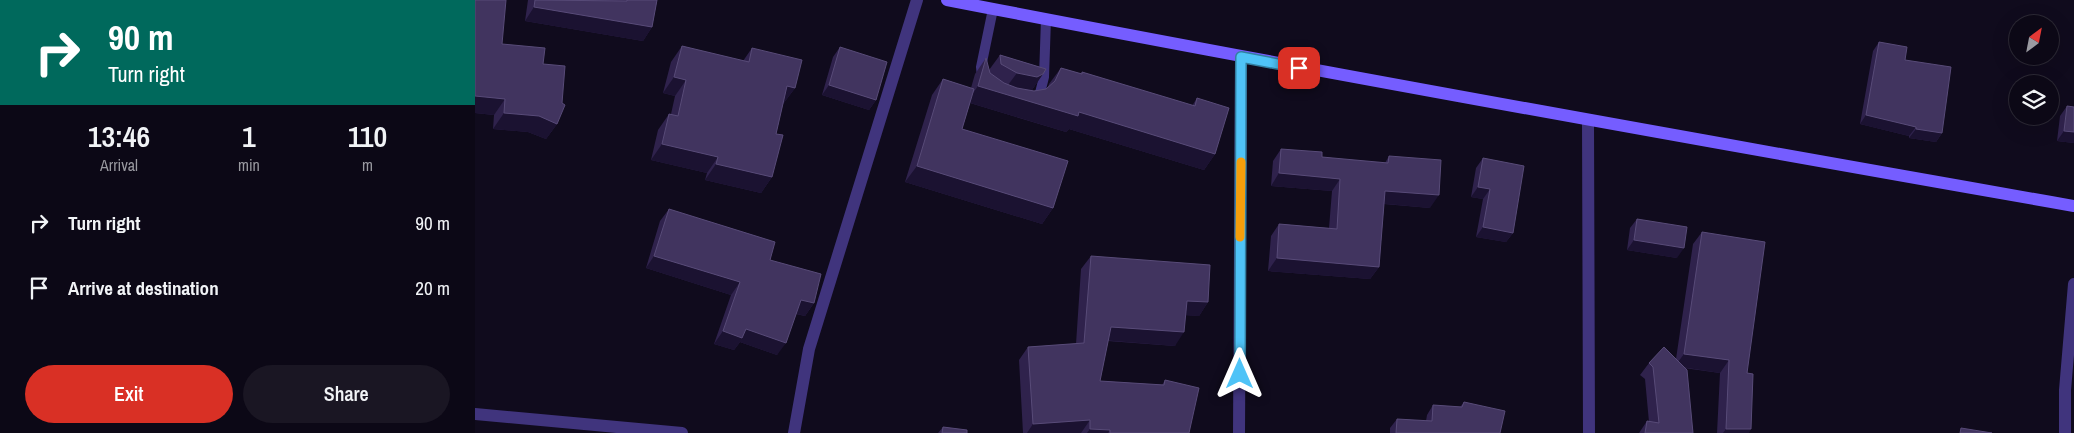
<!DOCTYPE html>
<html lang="en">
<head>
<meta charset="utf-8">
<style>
  body { margin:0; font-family:"Archivo Narrow",sans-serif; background:#1a1623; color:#f1f3f6; height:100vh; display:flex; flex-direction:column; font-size:19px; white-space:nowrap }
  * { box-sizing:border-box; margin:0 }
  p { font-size:16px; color:#9a9aa1 }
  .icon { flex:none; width:28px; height:28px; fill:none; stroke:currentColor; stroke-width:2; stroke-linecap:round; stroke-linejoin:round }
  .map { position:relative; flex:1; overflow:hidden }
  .side { display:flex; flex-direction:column; background:#0c0816; width:475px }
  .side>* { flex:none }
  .hud { background:#00695c; color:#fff; overflow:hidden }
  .needle { width:32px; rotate:32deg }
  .fabs { position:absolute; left:1534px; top:15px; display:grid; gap:10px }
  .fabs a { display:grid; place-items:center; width:50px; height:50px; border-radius:50%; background:#0c0816; box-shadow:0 5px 20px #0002,0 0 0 1px #2c2935; font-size:25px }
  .pin { position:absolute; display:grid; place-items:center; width:42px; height:42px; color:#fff; margin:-21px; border-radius:10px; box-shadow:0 2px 8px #0006 }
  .me { position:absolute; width:55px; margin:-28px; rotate:0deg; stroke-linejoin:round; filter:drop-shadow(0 0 4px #0008) }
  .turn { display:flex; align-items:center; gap:18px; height:105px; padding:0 25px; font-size:22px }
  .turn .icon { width:65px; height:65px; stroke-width:2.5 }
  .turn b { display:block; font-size:35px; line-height:42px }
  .eta { display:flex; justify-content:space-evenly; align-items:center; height:85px; text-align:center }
  .eta b { font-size:30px; font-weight:600; line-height:35px }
  .button { display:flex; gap:10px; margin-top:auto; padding:10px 25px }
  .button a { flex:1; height:58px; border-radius:30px; background:#d93025; color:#fff; font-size:20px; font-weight:600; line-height:58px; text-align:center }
  .button a+a { background:#1a1623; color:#f1f3f6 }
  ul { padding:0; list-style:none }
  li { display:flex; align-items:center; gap:15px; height:65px; padding:0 25px }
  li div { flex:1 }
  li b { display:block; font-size:19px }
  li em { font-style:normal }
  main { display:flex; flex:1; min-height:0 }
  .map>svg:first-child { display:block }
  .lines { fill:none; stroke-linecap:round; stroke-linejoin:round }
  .lane { stroke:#40347d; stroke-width:10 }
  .street { stroke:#40347d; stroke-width:12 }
  .secondary { stroke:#755dff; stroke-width:12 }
  .wall { fill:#2f224c }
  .shaded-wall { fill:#1b1231 }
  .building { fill:#41345f; stroke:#584b78 }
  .route-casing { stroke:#337fa1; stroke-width:12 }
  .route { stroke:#4fc3f7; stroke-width:9 }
  .slow { stroke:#f59e0b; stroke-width:9 }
</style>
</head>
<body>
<main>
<section class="side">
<div class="hud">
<div class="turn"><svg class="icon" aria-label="right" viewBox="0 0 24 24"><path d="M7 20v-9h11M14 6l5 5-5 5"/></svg><div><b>90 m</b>Turn right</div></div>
</div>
<div class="eta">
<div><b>13:46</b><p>Arrival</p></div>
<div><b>1</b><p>min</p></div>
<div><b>110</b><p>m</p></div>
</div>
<ul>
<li><svg class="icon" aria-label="right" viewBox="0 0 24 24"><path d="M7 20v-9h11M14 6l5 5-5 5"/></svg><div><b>Turn right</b></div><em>90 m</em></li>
<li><svg class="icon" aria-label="arrive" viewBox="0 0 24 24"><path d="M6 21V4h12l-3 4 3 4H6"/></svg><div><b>Arrive at destination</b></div><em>20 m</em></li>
</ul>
<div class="button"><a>Exit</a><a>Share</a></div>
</section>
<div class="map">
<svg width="1599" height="433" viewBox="0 0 1599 433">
  <rect width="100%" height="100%" fill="#100b1d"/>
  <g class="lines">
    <path class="lane" d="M 507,77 L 506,67 L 518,9
      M 558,98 L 565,93 L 569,77 L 571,19"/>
    <path class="street" d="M 1113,121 L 1114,433
      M 0,414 L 207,433
      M 319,433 L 334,349 L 442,0
      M 764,433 L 766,57
      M 1590,433 L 1590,390 L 1599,284"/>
    <path class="secondary" d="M 472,0 C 847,73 1223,140 1599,206"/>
  </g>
  <path class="wall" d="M 0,0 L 27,44 L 82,124 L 71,139 L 53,132 L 18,129 L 19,115 L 0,113 Z
    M 53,0 L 182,0 L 177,27 L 168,41 L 50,21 Z
    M 1404,42 L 1430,60 L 1467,133 L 1461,142 L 1434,138 L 1434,136 L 1385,124 L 1398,51 Z
    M 207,46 L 268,61 L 277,48 L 320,88 L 308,104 L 301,134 L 297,177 L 286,193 L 230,180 L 232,173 L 176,160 L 183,130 L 194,114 L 196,114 L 200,96 L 188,93 L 196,62 Z
    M 365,47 L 401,100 L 394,110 L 347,95 L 358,57 Z
    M 525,55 L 571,69 L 557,90 L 559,91 L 571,89 L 573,87 L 574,84 L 586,68 L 606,74 L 607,72 L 717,106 L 722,98 L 740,154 L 729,170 L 594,129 L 591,132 L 495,103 L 487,129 L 578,208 L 567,224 L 430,182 L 457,95 L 468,79 L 496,88 L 500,74 L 511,58 L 514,70 Z
    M 1592,106 L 1599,107 L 1599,143 L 1582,141 L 1585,116 Z
    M 806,149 L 847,157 L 910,163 L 914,156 L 955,208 L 909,204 L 904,267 L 895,279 L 793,271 L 796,236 L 804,224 L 854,228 L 857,191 L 796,186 L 798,161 Z
    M 1008,158 L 1038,233 L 1031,242 L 1001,237 L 1008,199 L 996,197 L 1001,168 Z
    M 194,209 L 295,260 L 339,303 L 330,316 L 321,314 L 302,355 L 265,342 L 259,350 L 239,344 L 256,295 L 171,268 L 185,221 Z
    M 1162,219 L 1202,258 L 1152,250 L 1155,228 Z
    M 1227,232 L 1272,373 L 1274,433 L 1242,433 L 1245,373 L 1209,368 L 1218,433 L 1164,433 L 1172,421 L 1174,422 L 1170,379 L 1165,375 L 1174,363 L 1201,359 L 1218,244 Z
    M 616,256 L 733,302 L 724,316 L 711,315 L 700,346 L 633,341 L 625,381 L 687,385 L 690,380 L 714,433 L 548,433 L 544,360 L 553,347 L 601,344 L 606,269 Z
    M 989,402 L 1025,433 L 915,433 L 915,428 L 922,419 L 951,421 L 952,415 L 958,405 L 985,407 Z
    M 468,427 L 492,433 L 463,433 Z"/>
  <path class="shaded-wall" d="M 59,7 L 177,27 L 168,41 L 50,21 Z
    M 542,73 L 568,74 L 557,90 L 530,89 Z
    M 199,77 L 211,80 L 200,96 L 188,93 Z
    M 354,85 L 401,100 L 394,110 L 347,95 Z
    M 312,86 L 320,88 L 308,104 L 301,102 Z
    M 503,86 L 604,112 L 740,154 L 729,170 L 594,129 L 591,132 L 492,102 Z
    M 0,96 L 30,99 L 19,115 L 0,113 Z
    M 29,113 L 64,116 L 82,124 L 71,139 L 53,132 L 18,129 Z
    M 1391,115 L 1441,127 L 1434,136 L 1385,124 Z
    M 1441,129 L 1467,133 L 1461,142 L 1434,138 Z
    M 1589,131 L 1599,132 L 1599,143 L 1582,141 Z
    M 187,144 L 243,157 L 232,173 L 176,160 Z
    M 241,164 L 297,177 L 286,193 L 230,180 Z
    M 442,166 L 578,208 L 567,224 L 430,182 Z
    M 804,173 L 865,179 L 857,191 L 796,186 Z
    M 1003,187 L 1015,189 L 1008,199 L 996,197 Z
    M 910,191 L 964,195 L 955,208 L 901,203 Z
    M 1008,227 L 1038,233 L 1031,242 L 1001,237 Z
    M 1159,240 L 1209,248 L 1202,258 L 1152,250 Z
    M 179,256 L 265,282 L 256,295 L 171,268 Z
    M 802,258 L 904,267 L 895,279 L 793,271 Z
    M 326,300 L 339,303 L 330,316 L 318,313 Z
    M 712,301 L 733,302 L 724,316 L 702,315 Z
    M 636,327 L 709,332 L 700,346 L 627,340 Z
    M 271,329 L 311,343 L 302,355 L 265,342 L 259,350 L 239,344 L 248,331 Z
    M 1209,354 L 1254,360 L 1245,373 L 1200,366 Z
    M 615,420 L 606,433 L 552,433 L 558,424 Z
    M 615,429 L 635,430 L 633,433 L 612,433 Z
    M 1251,429 L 1276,429 L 1274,433 L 1248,433 Z"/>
  <path class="building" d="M 0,0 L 31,0 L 27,44 L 70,48 L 68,64 L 90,66 L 87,103 L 90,105 L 82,124 L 64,116 L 29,113 L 30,99 L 0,96 Z
    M 60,0 L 152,1 L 152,0 L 182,0 L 177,27 L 59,7 Z
    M 1404,42 L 1432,47 L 1430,60 L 1476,67 L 1467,133 L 1441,129 L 1441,127 L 1391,115 Z
    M 207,46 L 274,62 L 277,48 L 327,60 L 320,88 L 312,86 L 301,134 L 308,135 L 297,177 L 241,164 L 243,157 L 187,144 L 194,114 L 203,116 L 211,80 L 199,77 Z
    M 365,47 L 412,62 L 401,100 L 354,85 Z
    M 525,55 L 571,69 L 568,74 L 562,77 L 542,73 L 526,64 Z
    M 511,58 L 515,73 L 529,83 L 542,88 L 559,91 L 571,89 L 580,81 L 586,68 L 607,74 L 607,72 L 720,106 L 722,98 L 754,108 L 740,154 L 604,112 L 603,116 L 503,86 Z
    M 468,79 L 499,89 L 487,129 L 593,161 L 578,208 L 442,166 Z
    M 1592,106 L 1599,107 L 1599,132 L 1589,131 Z
    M 806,149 L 847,152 L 847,157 L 913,163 L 914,156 L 966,160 L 964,195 L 910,191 L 904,267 L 802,258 L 804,224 L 862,229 L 865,179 L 804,173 Z
    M 1008,158 L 1049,166 L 1038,233 L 1008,227 L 1015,189 L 1003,187 Z
    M 194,209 L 300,242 L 295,260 L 346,274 L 339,303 L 326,300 L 311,343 L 271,329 L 267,338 L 248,331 L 265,282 L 179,256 Z
    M 1162,219 L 1212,227 L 1209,248 L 1159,240 Z
    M 1227,232 L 1290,242 L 1272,373 L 1278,374 L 1276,429 L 1251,429 L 1254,360 L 1209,354 Z
    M 616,256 L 735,265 L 733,302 L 712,301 L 709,332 L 636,327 L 625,381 L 689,385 L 690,380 L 724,388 L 714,433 L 635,433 L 635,430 L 615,429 L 615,420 L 558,424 L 553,347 L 609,343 Z
    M 1189,347 L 1212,370 L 1218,433 L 1170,433 L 1172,421 L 1184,423 L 1178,367 L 1174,363 Z
    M 989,402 L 1030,411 L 1025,433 L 921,433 L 922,419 L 957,421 L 958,405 L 987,407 Z
    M 468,427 L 492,430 L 492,433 L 467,433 Z
    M 1486,428 L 1517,433 L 1485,433 Z"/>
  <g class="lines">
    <defs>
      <path id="route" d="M 765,374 L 766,57 L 824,68"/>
    </defs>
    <use href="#route" class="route-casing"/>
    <use href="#route" class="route"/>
    <path class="slow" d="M 765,237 L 766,162"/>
  </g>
</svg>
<div class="fabs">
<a><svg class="needle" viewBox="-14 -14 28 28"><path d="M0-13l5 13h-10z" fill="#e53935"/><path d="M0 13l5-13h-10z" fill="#9a9aa1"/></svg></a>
<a><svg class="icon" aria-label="layers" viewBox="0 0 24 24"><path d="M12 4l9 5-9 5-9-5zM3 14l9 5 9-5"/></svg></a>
</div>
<div class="pin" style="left:824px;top:68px;background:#d93025"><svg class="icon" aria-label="arrive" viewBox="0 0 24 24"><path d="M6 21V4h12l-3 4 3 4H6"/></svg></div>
<svg class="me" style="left:765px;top:374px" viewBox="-20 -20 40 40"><path d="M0-17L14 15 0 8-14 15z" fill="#4fc3f7" stroke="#fff" stroke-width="4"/></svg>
</div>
</main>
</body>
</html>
